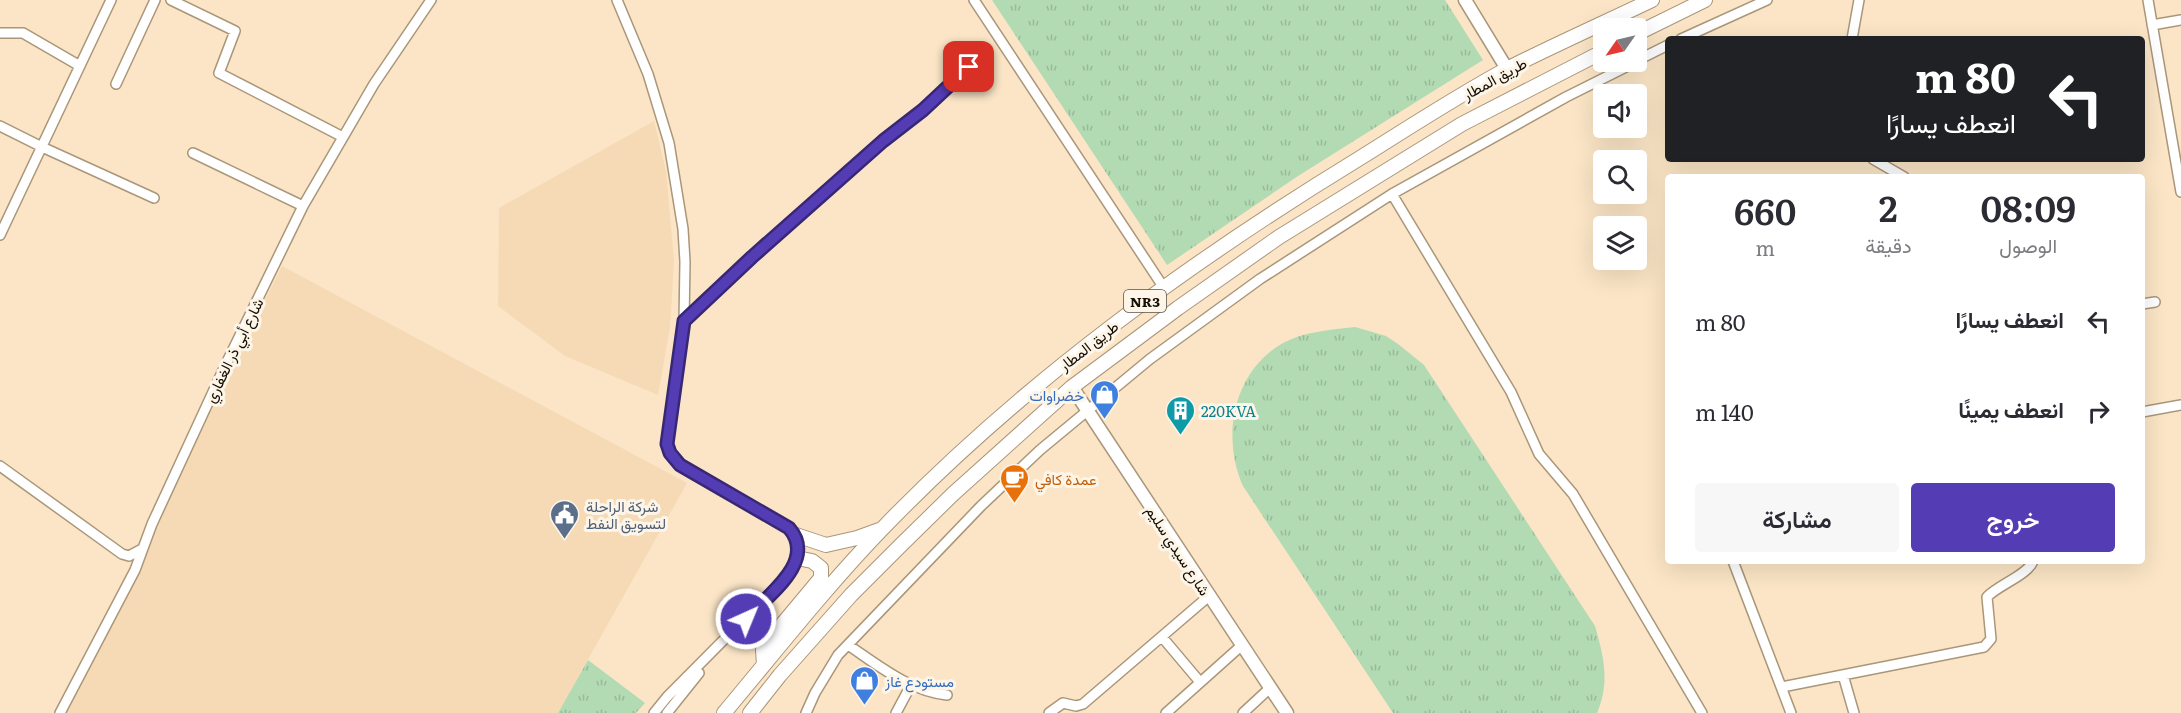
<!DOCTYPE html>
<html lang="ar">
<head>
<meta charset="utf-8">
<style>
  body { margin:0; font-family:Literata,Vazirmatn,serif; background:#f7f7f7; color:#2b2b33; direction:rtl; height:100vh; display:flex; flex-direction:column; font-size:22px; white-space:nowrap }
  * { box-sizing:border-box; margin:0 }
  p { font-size:20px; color:#7c7c81 }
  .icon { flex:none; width:33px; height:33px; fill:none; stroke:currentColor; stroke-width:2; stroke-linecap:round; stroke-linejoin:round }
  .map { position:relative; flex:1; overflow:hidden; direction:ltr }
  .drawer { position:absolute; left:1665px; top:174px; width:480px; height:390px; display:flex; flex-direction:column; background:#fff; border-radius:6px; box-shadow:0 6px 24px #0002; direction:rtl }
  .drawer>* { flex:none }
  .banner { position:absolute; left:1665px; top:36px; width:480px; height:126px; border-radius:6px; box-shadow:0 6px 24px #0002; direction:rtl; background:#202124; color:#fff; overflow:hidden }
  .needle { width:39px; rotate:236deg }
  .buttons { position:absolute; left:1593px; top:18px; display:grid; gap:12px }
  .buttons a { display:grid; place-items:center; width:54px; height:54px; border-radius:6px; background:#fff; box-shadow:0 6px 24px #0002; font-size:30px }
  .pin { position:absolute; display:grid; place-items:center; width:51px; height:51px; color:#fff; margin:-26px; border-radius:12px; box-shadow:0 3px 9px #0006 }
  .me { position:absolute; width:66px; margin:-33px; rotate:44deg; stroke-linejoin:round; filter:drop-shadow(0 0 4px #0008) }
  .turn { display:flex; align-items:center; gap:21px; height:126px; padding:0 30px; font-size:27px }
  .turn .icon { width:78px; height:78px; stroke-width:2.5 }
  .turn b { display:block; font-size:42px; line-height:51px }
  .eta { display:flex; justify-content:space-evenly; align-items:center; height:102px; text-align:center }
  .eta b { font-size:36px; font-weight:600; line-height:42px }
  .action { display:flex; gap:12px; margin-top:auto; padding:12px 30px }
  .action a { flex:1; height:69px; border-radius:6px; background:#543cb4; color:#fff; font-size:24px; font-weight:600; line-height:69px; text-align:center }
  .action a+a { background:#f7f7f7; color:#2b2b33 }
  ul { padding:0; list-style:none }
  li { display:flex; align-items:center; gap:18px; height:90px; padding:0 30px }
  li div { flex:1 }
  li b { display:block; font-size:22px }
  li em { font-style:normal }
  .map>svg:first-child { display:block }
  .built { fill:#f5dab5 }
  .grass { fill:url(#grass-tufts) }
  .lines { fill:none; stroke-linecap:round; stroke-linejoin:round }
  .minor-casing { stroke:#aa9679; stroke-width:12 }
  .major-casing { stroke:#aa9679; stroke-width:15 }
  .highway-casing { stroke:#aa9679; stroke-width:16 }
  .minor { stroke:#fff; stroke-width:9 }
  .major { stroke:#fff; stroke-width:12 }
  .highway { stroke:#fff; stroke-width:14 }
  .route-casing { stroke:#372775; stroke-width:15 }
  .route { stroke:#543cb4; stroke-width:10 }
  .labels { text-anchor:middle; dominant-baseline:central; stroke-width:6; stroke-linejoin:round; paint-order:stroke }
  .shield { fill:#fdf5e8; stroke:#5b5348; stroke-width:1.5 }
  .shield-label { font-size:14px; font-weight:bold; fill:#150e04 }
  .street-label { font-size:15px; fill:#150e04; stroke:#fdf5e8 }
  .shop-label { font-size:15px; fill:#366cbe; stroke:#fdf5e8; text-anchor:end }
  .culture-label { font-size:15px; fill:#0d838f; stroke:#fdf5e8; text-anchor:start }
  .food-label { font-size:15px; fill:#c56008; stroke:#fdf5e8; text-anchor:start }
  .service-label { font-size:15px; fill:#4e5e75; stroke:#fdf5e8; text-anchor:start }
</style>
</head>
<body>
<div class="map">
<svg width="2181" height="713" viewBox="0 0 2181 713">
  <defs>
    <pattern id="grass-tufts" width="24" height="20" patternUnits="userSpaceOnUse" patternTransform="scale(1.5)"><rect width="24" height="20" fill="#b2dab3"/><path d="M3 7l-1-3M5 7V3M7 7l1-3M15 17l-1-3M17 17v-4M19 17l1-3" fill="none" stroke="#98ba98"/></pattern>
  </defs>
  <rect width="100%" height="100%" fill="#fbe5c6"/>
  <path class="built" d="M 654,121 L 666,171 L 674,261 L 670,328 L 658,395 L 565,356 L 498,306 L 499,208 Z
    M 282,266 L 687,483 L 558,713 L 61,713 Z"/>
  <path class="grass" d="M 992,0 L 1445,0 L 1483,60 L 1298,176 L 1167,265 Z
    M 1355,327 L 1386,336 L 1398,344 L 1424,365 L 1595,626 C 1604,657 1610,683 1597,713 L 1393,713 L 1243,486 C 1221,437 1233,371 1283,343 C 1306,331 1330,330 1355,327 Z
    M 588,660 L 645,703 L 636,713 L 558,713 Z"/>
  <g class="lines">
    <defs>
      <path id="minor" d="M 171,0 L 235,31 L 219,73 L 343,137
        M 617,0 L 648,74 L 669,143 L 683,229 L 685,262 L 684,321 L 667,445 L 670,453 L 679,465 L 789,528 C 801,541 801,558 790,573 L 667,697 L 654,713
        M 974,0 L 1164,288
        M 2148,0 L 2181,192
        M 2152,25 L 2181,20
        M 0,33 L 23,33 L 80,66
        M 1681,39 L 1767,0
        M 1852,39 L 1859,0
        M 1636,61 L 1668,45
        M 116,84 L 155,0
        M 0,126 L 42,147 L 154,198
        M 193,153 L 303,206
        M 1873,159 L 1904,177
        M 1392,194 L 1511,392 L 1539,454 L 1573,494 L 1702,713
        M 0,235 L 111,0
        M 2142,304 L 2155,302
        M 684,321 L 752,257 L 883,142 L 923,110 L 969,67
        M 2142,412 L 2181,405
        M 0,466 L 122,554 L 129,556 L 142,549
        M 1733,561 L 1791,713
        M 1162,637 L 1200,682
        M 848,645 C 878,665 909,691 947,695
        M 1843,675 L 1854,713
        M 1782,687 L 1984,647 L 1991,639 L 1987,597 C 1998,585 2028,575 2033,561
        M 60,713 L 135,570 L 152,524 L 225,366 L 303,206 L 374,84 L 431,0
        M 667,713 L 699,673
        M 806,713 L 815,693 L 838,655 L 981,506 L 1040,450 L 1150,359 L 1260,279 L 1392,194 L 1566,97 L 1636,62
        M 896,713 L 911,685
        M 1049,713 L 1063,703 L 1076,706 L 1083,704 L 1209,596
        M 1166,713 L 1241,646
        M 1243,713 L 1270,688"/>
      <path id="major" d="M 1465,0 L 1507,69
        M 1072,387 L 1287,713"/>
      <path id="highway" d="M 1636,34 L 1705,0
        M 796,535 L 826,545 L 857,538 L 879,530
        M 764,665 L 763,650 L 765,645 L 821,578 L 821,568 L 812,561 L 797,558
        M 724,713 C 776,651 826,587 883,528 C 1023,383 1188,263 1360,158 C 1408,128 1457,96 1507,69 C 1554,45 1604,23 1652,0
        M 750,713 L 780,675 L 851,595 L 902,544 L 953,494 L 1072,387 L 1178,308 L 1279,237 L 1462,124 L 1604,51"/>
    </defs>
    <use href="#minor" class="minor-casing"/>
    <use href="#major" class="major-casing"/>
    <use href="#highway" class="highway-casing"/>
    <use href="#minor" class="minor"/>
    <use href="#major" class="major"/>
    <use href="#highway" class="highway"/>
  </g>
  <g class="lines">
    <defs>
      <path id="route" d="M 746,619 C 767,596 818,561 789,528 L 680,465 L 670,453 L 667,444 L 684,321 L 752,257 L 883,141 L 923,110 L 969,67"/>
    </defs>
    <use href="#route" class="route-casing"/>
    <use href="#route" class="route"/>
  </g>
  <defs>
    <symbol id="shop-pin" viewBox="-11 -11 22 30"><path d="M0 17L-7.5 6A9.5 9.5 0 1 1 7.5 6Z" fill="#3f7fe0" stroke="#fdf5e8"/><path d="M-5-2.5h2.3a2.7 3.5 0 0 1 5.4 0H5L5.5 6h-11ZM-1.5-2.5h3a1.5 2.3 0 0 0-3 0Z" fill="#fff"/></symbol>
    <symbol id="building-pin" viewBox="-11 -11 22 30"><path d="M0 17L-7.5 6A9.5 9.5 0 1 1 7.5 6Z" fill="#0f9aa8" stroke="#fdf5e8"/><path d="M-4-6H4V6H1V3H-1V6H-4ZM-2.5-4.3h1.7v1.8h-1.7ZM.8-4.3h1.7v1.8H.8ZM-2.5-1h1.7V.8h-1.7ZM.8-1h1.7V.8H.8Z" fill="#fff"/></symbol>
    <symbol id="cafe-pin" viewBox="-11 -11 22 30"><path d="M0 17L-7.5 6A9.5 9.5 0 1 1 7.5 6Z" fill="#e8710a" stroke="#fdf5e8"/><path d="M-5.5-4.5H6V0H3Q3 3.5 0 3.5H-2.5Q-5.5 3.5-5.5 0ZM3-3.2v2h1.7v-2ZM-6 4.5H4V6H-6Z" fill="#fff"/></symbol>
    <symbol id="civic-pin" viewBox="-11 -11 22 30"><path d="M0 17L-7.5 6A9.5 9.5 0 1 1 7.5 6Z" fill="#5c6f8a" stroke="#fdf5e8"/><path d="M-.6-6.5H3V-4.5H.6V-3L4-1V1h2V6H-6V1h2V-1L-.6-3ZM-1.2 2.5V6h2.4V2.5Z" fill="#fff"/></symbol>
  </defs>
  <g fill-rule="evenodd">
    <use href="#shop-pin" x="1088" y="378" width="33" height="45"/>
    <use href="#building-pin" x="1164" y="394" width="33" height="45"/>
    <use href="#cafe-pin" x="998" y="462" width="33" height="45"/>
    <use href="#civic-pin" x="548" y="498" width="33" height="45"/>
    <use href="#shop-pin" x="848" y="664" width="33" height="45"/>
  </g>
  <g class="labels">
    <rect class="shield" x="1124" y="290" width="42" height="22" rx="4.5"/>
    <g class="shield-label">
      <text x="1145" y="301">NR3</text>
    </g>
    <g class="street-label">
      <text transform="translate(1494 78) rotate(-29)">طريق المطار</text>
      <text transform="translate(1088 345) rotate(-38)">طريق المطار</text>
      <text transform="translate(233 350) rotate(-64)">شارع أبي ذر الغفاري</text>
      <text transform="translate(1179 550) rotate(57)">شارع سيدي سليم</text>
    </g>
    <g class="shop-label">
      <text x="1084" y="394">خضراوات</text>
      <text x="885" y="680" text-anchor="start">مستودع غاز</text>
    </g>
    <g class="culture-label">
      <text x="1201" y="410">220KVA</text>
    </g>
    <g class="food-label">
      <text x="1035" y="478">عمدة كافي</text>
    </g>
    <g class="service-label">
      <text x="586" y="505">شركة الراحلة<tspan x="586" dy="17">لتسويق النفط</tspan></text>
    </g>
  </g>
</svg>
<div class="buttons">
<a><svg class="needle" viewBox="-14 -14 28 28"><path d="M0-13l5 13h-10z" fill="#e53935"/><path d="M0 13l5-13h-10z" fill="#7c7c81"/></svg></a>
<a><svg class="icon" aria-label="sound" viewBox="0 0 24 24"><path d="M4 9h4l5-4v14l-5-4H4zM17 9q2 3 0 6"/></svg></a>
<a><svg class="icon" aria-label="search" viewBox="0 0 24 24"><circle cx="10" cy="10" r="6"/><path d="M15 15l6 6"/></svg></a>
<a><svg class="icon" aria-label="layers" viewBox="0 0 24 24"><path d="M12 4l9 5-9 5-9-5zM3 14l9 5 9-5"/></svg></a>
</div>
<div class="pin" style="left:969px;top:67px;background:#d93025"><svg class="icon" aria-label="arrive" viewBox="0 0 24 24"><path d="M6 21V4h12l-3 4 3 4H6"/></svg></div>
<svg class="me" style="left:746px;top:619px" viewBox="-20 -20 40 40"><circle r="17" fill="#543cb4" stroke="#fff" stroke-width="3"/><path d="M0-11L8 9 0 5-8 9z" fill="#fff"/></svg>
<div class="banner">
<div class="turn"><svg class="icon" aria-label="left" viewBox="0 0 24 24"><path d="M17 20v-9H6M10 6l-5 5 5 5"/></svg><div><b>80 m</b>انعطف يسارًا</div></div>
</div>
<section class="drawer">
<div class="eta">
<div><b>08:09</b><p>الوصول</p></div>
<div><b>2</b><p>دقيقة</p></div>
<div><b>660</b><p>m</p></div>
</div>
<ul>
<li><svg class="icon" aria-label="left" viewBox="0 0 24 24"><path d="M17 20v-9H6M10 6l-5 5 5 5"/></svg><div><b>انعطف يسارًا</b></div><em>80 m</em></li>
<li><svg class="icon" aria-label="right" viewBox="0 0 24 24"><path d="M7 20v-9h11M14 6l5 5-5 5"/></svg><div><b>انعطف يمينًا</b></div><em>140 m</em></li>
</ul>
<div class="action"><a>خروج</a><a>مشاركة</a></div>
</section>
</div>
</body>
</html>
